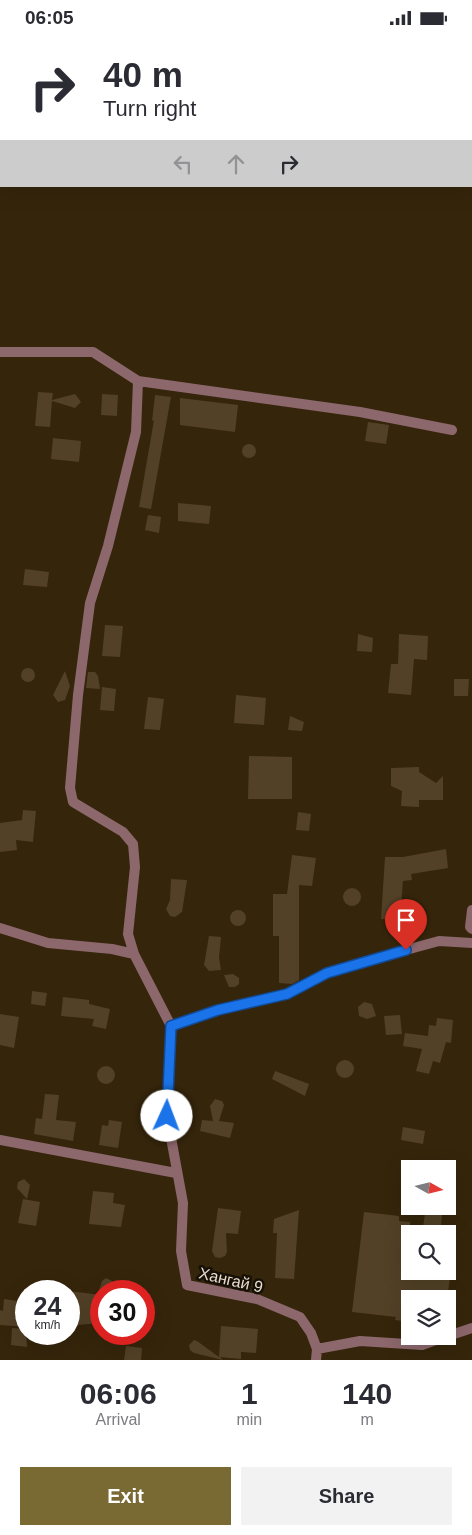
<!DOCTYPE html>
<html lang="en">
<head>
<meta charset="utf-8">
<style>
  body { margin:0; font-family:Helvetica,sans-serif; background:#f2f2f3; color:#2b2b33; height:100vh; display:flex; flex-direction:column; font-size:19px; white-space:nowrap }
  * { box-sizing:border-box; margin:0 }
  p { font-size:16px; color:#7c7c81 }
  .icon { flex:none; width:28px; height:28px; fill:none; stroke:currentColor; stroke-width:2; stroke-linecap:round; stroke-linejoin:round }
  .map { position:relative; height:1325px; overflow:hidden }
  .details { display:flex; flex-direction:column; background:#fff; flex:1 }
  .details>* { flex:none }
  .top-card { position:absolute; left:0px; top:0px; width:472px; height:152px; box-shadow:0 5px 20px #0002; background:#fff; color:#2b2b33; overflow:hidden }
  .needle { width:32px; rotate:98deg }
  .controls { position:absolute; left:401px; top:1125px; display:grid; gap:10px }
  .controls a { display:grid; place-items:center; width:55px; height:55px; border-radius:0px; background:#fff; box-shadow:0 5px 20px #0002; font-size:25px }
  .speed { position:absolute; left:15px; top:1245px; display:flex; gap:10px; font-size:25px; font-weight:700; text-align:center }
  .speed>* { display:grid; place-content:center; width:65px; height:65px; border-radius:50%; background:#fff; box-shadow:0 5px 20px #0002; line-height:1 }
  .speed small { font-size:12px; font-weight:400 }
  .speed .limit { border:8px solid #d22; background:#fff; color:#111 }
  .pin { position:absolute; display:grid; place-items:center; width:42px; height:42px; color:#fff; margin:-51px -21px; border-radius:50% 50% 50% 0; rotate:-45deg; box-shadow:0 0 5px #0007 }
  .pin .icon { rotate:45deg }
  .me { position:absolute; width:55px; margin:-28px; rotate:2deg; stroke-linejoin:round; filter:drop-shadow(0 0 4px #0008) }
  .turn { display:flex; align-items:center; gap:18px; height:105px; padding:0 20px; font-size:22px }
  .turn .icon { width:65px; height:65px; stroke-width:2.5 }
  .turn b { display:block; font-size:35px; line-height:42px }
  .lanes { display:flex; align-items:center; height:48px; padding:0 20px; background:#0003; justify-content:center; gap:25px; direction:ltr }
  .lanes .off { opacity:.35 }
  .eta { display:flex; justify-content:space-evenly; align-items:center; height:85px; text-align:center }
  .eta b { font-size:30px; font-weight:800; line-height:35px }
  .action { display:flex; gap:10px; margin-top:auto; padding:10px 20px }
  .action a { flex:1; height:58px; border-radius:0px; background:#796933; color:#fff; font-size:20px; font-weight:800; line-height:58px; text-align:center }
  .action a+a { background:#f2f2f3; color:#2b2b33 }
  .status { display:flex; justify-content:space-between; align-items:center; height:35px; padding:0 25px; background:#fff; direction:ltr }
  .status svg { height:14px; fill:currentColor }
  .map>svg:first-child { display:block }
  .building { fill:#524127 }
  .lines { fill:none; stroke-linecap:round; stroke-linejoin:round }
  .minor { stroke:#8c676c; stroke-width:10 }
  .route-casing { stroke:#114b97; stroke-width:12 }
  .route { stroke:#1a73e8; stroke-width:9 }
  .labels { text-anchor:middle; dominant-baseline:central; stroke-width:5; stroke-linejoin:round; paint-order:stroke }
  .street-label { font-size:16px; fill:#e8ddce; stroke:#171006 }
</style>
</head>
<body>
<div class="status"><b>06:05</b><svg viewBox="0 0 49 12"><path d="M0 12V9h3v3zM5 12V6h3v6zM10 12V3h3v9zM15 12V0h3v12zM26 1h20v11H26zM47 4h2v5h-2z"/></svg></div>
<div class="map">
<svg width="472" height="1325" viewBox="0 0 472 1325">
  <rect width="100%" height="100%" fill="#35250b"/>
  <path class="building" d="M 38,357 L 53,358 L 52,365 L 75,359 L 81,367 L 75,373 L 52,366 L 50,392 L 35,391 Z
    M 102,359 L 118,360 L 117,381 L 101,380 Z
    M 155,360 L 171,362 L 151,474 L 139,472 L 154,385 L 152,386 Z
    M 180,363 L 238,370 L 235,397 L 180,390 Z
    M 368,387 L 389,390 L 386,409 L 365,406 Z
    M 53,403 L 81,406 L 79,427 L 51,424 Z
    M242 416a7 7 0 1 1 14 0a7 7 0 1 1-14 0Z
    M 178,468 L 211,471 L 209,489 L 178,486 Z
    M 148,480 L 161,482 L 159,498 L 145,495 Z
    M 25,534 L 49,537 L 47,552 L 23,550 Z
    M 105,590 L 123,591 L 120,622 L 102,621 Z
    M 358,599 L 373,603 L 372,617 L 357,616 Z
    M 399,599 L 428,601 L 427,625 L 414,624 L 411,660 L 388,658 L 391,629 L 398,629 Z
    M21 640a7 7 0 1 1 14 0a7 7 0 1 1-14 0Z
    M 65,636 L 70,651 L 65,665 L 58,667 L 53,660 Z
    M 88,637 L 95,637 L 98,641 L 100,654 L 86,653 Z
    M 454,644 L 469,644 L 468,661 L 454,661 Z
    M 102,652 L 116,654 L 114,676 L 100,675 Z
    M 236,660 L 266,663 L 264,690 L 234,688 Z
    M 148,662 L 164,664 L 160,695 L 144,694 Z
    M 290,681 L 304,687 L 302,696 L 288,695 Z
    M 249,721 L 292,722 L 292,764 L 248,764 Z
    M 419,732 L 419,737 L 436,748 L 443,741 L 443,765 L 419,765 L 419,772 L 401,771 L 402,756 L 391,751 L 391,733 Z
    M 23,775 L 36,776 L 33,807 L 16,805 L 17,815 L 0,817 L 0,788 L 22,785 Z
    M 298,777 L 311,779 L 309,796 L 296,795 Z
    M 446,814 L 448,833 L 411,839 L 412,845 L 403,846 L 400,885 L 381,884 L 385,822 L 403,822 Z
    M 292,820 L 316,823 L 312,851 L 299,850 L 299,945 L 292,949 L 279,948 L 279,901 L 273,901 L 273,859 L 287,859 Z
    M 171,844 L 187,845 L 182,877 L 175,882 L 170,881 L 166,874 L 170,865 Z
    M343 862a9 9 0 1 1 18 0a9 9 0 1 1-18 0Z
    M230 883a8 8 0 1 1 16 0a8 8 0 1 1-16 0Z
    M 209,901 L 221,902 L 219,923 L 221,935 L 209,936 L 204,930 Z
    M 233,939 L 239,943 L 239,949 L 235,952 L 229,952 L 224,940 Z
    M 32,956 L 47,958 L 45,971 L 31,969 Z
    M 63,962 L 89,965 L 89,969 L 110,974 L 106,994 L 92,991 L 94,984 L 61,981 Z
    M 364,967 L 372,969 L 376,981 L 367,984 L 359,981 L 358,972 Z
    M 0,979 L 19,982 L 14,1013 L 0,1010 Z
    M 400,980 L 402,999 L 386,1000 L 384,981 Z
    M 437,983 L 453,985 L 451,1008 L 446,1007 L 440,1028 L 433,1026 L 429,1039 L 416,1036 L 422,1014 L 403,1011 L 405,998 L 428,1001 L 429,990 L 436,991 Z
    M336 1034a9 9 0 1 1 18 0a9 9 0 1 1-18 0Z
    M97 1040a9 9 0 1 1 18 0a9 9 0 1 1-18 0Z
    M 275,1036 L 309,1049 L 305,1061 L 272,1044 Z
    M 45,1059 L 59,1060 L 56,1085 L 76,1087 L 73,1106 L 34,1099 L 36,1083 L 42,1084 Z
    M 215,1064 L 222,1066 L 224,1070 L 219,1086 L 234,1088 L 230,1103 L 200,1096 L 202,1085 L 213,1086 L 210,1071 Z
    M 109,1085 L 122,1087 L 118,1113 L 99,1110 L 102,1090 L 108,1091 Z
    M 403,1092 L 425,1096 L 423,1109 L 401,1105 Z
    M 24,1144 L 30,1150 L 27,1164 L 17,1153 L 18,1147 Z
    M 93,1156 L 114,1158 L 113,1168 L 125,1170 L 121,1192 L 89,1189 Z
    M 23,1164 L 40,1167 L 36,1191 L 18,1188 Z
    M 426,1171 L 443,1171 L 440,1199 L 422,1199 Z
    M 218,1173 L 241,1176 L 238,1199 L 226,1198 L 227,1217 L 225,1221 L 220,1223 L 215,1222 L 212,1216 Z
    M 299,1175 L 294,1244 L 275,1243 L 277,1198 L 273,1198 L 274,1184 Z
    M 364,1177 L 399,1181 L 399,1186 L 410,1187 L 410,1236 L 451,1236 L 447,1264 L 410,1264 L 410,1287 L 395,1285 L 396,1282 L 352,1277 Z
    M 106,1243 L 114,1247 L 115,1256 L 99,1256 L 102,1246 Z
    M 69,1256 L 101,1260 L 101,1288 L 77,1290 L 69,1288 Z
    M 4,1264 L 17,1266 L 15,1282 L 26,1288 L 26,1292 L 0,1290 L 0,1275 L 3,1276 Z
    M 221,1291 L 258,1294 L 256,1318 L 241,1317 L 241,1324 L 220,1322 L 223,1325 L 194,1318 L 190,1315 L 189,1310 L 194,1305 L 197,1306 L 219,1322 Z
    M 12,1293 L 26,1294 L 27,1312 L 11,1310 Z
    M 126,1311 L 142,1313 L 141,1325 L 124,1325 Z"/>
  <g class="lines">
    <path class="minor" d="M 0,317 L 93,317 L 138,346 L 360,377 L 452,395
      M 138,346 L 136,397 L 108,511 L 90,568 L 78,660 L 70,753 L 73,767 L 123,797 L 133,809 L 135,832 L 128,899 L 134,919 L 171,991 L 167,1081 L 183,1168 L 181,1216 L 187,1250 L 257,1264 L 300,1282 L 311,1298 L 317,1314 L 316,1325
      M 472,875 L 470,892 L 472,894
      M 0,893 L 48,908 L 112,914 L 134,919
      M 171,991 L 217,975 L 287,959 L 327,938 L 373,924 L 439,906 L 472,908
      M 0,1105 L 176,1138
      M 448,1301 L 472,1293
      M 317,1314 L 360,1306 L 422,1310 L 447,1301"/>
  </g>
  <g class="lines">
    <defs>
      <path id="route" d="M 167,1081 L 171,991 L 218,975 L 287,959 L 327,938 L 406,915"/>
    </defs>
    <use href="#route" class="route-casing"/>
    <use href="#route" class="route"/>
  </g>
  <g class="labels">
    <g class="street-label">
      <text transform="translate(231 1245) rotate(13)">Хангай 9</text>
    </g>
  </g>
</svg>
<div class="controls">
<a><svg class="needle" viewBox="-14 -14 28 28"><path d="M0-13l5 13h-10z" fill="#e53935"/><path d="M0 13l5-13h-10z" fill="#7c7c81"/></svg></a>
<a><svg class="icon" aria-label="search" viewBox="0 0 24 24"><circle cx="10" cy="10" r="6"/><path d="M15 15l6 6"/></svg></a>
<a><svg class="icon" aria-label="layers" viewBox="0 0 24 24"><path d="M12 4l9 5-9 5-9-5zM3 14l9 5 9-5"/></svg></a>
</div>
<div class="speed"><div>24<small>km/h</small></div><div class="limit">30</div></div>
<div class="pin" style="left:406px;top:915px;background:#d93025"><svg class="icon" aria-label="arrive" viewBox="0 0 24 24"><path d="M6 21V4h12l-3 4 3 4H6"/></svg></div>
<svg class="me" style="left:167px;top:1081px" viewBox="-20 -20 40 40"><circle r="19" fill="#fff"/><path d="M0-13L10 11 0 6-10 11z" fill="#1a73e8"/></svg>
<div class="top-card">
<div class="turn"><svg class="icon" aria-label="right" viewBox="0 0 24 24"><path d="M7 20v-9h11M14 6l5 5-5 5"/></svg><div><b>40 m</b>Turn right</div></div>
<div class="lanes"><svg class="icon off" aria-label="left" viewBox="0 0 24 24"><path d="M17 20v-9H6M10 6l-5 5 5 5"/></svg><svg class="icon off" aria-label="ahead" viewBox="0 0 24 24"><path d="M12 20V5M6 11l6-6 6 6"/></svg><svg class="icon" aria-label="right" viewBox="0 0 24 24"><path d="M7 20v-9h11M14 6l5 5-5 5"/></svg></div>
</div>
</div>
<section class="details">
<div class="eta">
<div><b>06:06</b><p>Arrival</p></div>
<div><b>1</b><p>min</p></div>
<div><b>140</b><p>m</p></div>
</div>
<div class="action"><a>Exit</a><a>Share</a></div>
</section>
</body>
</html>
